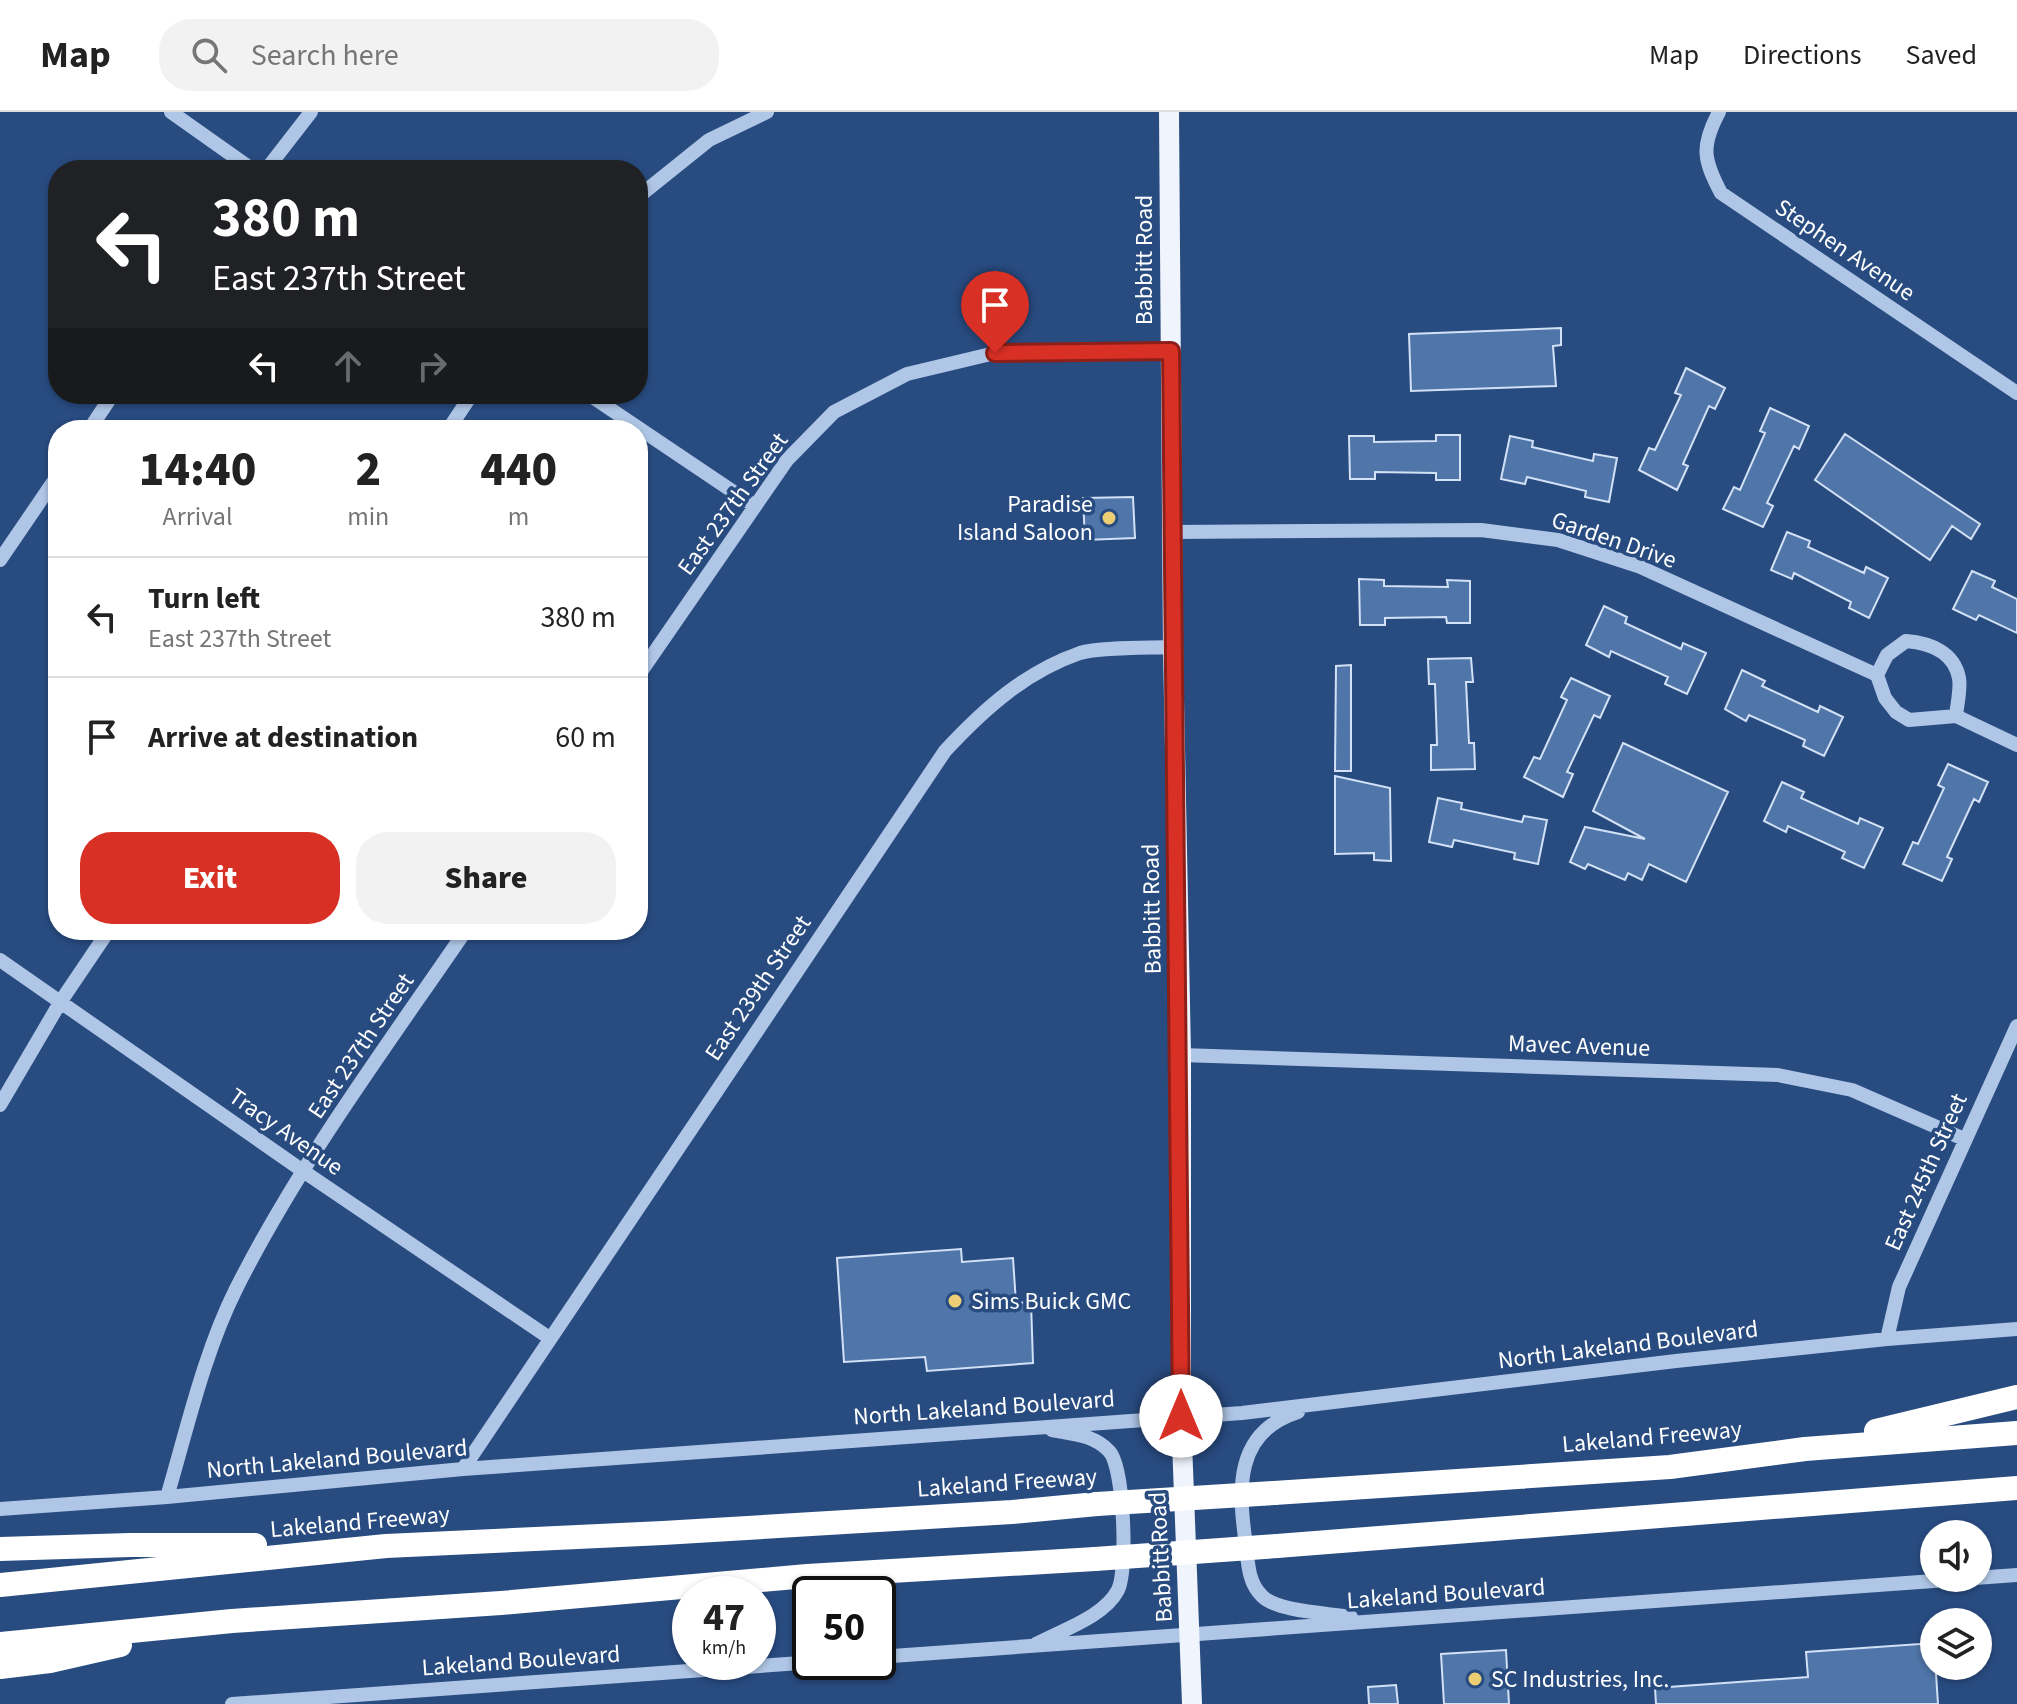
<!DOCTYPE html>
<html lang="en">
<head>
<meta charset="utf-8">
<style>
  body { margin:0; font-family:"Source Sans 3",sans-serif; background:#f2f2f2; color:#222; height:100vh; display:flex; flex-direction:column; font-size:30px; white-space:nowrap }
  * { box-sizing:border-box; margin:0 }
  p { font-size:26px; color:#767676 }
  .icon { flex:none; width:44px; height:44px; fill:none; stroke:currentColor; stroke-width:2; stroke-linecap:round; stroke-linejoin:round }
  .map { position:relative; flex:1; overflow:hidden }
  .side { position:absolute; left:48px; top:308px; width:600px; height:520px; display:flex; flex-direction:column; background:#fff; border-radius:32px; box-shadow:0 2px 6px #0004 }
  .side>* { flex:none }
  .banner { position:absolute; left:48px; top:48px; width:600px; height:244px; border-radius:32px; box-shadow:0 2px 6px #0004; background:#202124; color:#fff; overflow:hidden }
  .controls { position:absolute; left:1920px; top:1408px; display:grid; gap:16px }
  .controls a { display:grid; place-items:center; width:72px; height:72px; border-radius:50%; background:#fff; box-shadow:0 2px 6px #0004; font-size:40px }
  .speed { position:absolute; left:672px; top:1464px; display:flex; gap:16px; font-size:40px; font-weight:700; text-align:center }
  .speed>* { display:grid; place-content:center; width:104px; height:104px; border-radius:50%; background:#fff; box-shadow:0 2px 6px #0004; line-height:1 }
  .speed small { font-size:20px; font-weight:400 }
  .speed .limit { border:4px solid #111; border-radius:12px; background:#fff; color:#111 }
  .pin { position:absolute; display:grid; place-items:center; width:68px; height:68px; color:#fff; margin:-82px -34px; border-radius:50% 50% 50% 0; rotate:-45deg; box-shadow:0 0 8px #0007 }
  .pin .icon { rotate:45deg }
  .me { position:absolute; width:88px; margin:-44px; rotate:0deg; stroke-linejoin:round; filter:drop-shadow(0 0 6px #0008) }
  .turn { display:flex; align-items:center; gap:28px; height:168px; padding:0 32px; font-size:36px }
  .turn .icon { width:104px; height:104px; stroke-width:2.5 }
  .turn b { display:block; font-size:56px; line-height:68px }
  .lanes { display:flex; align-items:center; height:76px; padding:0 32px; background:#0003; justify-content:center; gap:40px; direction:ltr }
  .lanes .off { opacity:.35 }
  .eta { display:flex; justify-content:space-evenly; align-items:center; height:136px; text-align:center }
  .eta b { font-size:48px; font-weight:800; line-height:56px }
  .button { display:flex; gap:16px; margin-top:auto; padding:16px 32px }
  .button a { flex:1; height:92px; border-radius:32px; background:#d93025; color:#fff; font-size:32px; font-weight:800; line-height:92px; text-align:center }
  .button a+a { background:#f2f2f2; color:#222 }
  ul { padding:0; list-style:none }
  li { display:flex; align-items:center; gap:24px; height:120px; padding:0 32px; border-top:2px solid #e0e0e0 }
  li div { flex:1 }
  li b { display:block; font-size:30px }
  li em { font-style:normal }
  header { display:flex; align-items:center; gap:48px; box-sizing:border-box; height:112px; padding:0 40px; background:#fff; border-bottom:2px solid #e0e0e0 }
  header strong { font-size:38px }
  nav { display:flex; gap:44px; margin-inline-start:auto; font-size:28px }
  .search { width:560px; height:72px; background:#f2f2f2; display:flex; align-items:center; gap:20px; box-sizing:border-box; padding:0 28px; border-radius:32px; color:#767676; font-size:30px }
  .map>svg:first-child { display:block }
  .building { fill:#5075a8; stroke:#d2e1f5; stroke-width:2 }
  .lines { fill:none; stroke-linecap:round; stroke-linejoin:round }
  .minor { stroke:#afc6e6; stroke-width:14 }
  .major { stroke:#eff4fd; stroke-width:20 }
  .highway { stroke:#fff; stroke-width:24 }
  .highway-bridge { stroke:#fff; stroke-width:24 }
  .route-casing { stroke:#8d1f18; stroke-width:20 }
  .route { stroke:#d93025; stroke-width:14 }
  .poi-dot { fill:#edce75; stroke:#284b80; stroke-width:3 }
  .labels { text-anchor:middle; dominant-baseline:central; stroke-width:7; stroke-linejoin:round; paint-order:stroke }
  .street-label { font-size:24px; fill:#fff; stroke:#284b80 }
  .poi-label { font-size:24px; fill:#fff; stroke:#284b80; text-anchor:start }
</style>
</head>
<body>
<header>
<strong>Map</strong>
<div class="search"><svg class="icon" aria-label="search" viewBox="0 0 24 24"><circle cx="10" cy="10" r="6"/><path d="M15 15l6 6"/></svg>Search here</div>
<nav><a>Map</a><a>Directions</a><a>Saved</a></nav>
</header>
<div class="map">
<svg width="2017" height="1592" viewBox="0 0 2017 1592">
  <rect width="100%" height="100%" fill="#284b80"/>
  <path class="building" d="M 1561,216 L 1561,233 L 1553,234 L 1556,274 L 1411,279 L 1409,222 Z
    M 1686,256 L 1725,276 L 1715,297 L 1709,294 L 1683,352 L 1688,354 L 1677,378 L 1639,358 L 1649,336 L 1655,338 L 1681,283 L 1675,281 Z
    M 1770,296 L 1809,314 L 1799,337 L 1794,334 L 1767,391 L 1773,394 L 1763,415 L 1723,397 L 1734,375 L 1740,378 L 1765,321 L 1760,319 Z
    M 1845,322 L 1980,412 L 1971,427 L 1952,414 L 1930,448 L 1815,368 Z
    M 1436,323 L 1460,323 L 1460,368 L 1436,368 L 1436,361 L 1375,360 L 1375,367 L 1350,367 L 1349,324 L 1374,324 L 1374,330 L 1436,329 Z
    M 1510,324 L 1533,329 L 1532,335 L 1593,349 L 1594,342 L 1617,346 L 1609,390 L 1585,385 L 1586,379 L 1527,365 L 1525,372 L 1501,367 Z
    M 1133,385 L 1135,426 L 1085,428 L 1083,386 Z
    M 1787,420 L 1810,429 L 1808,435 L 1864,461 L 1866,455 L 1888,466 L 1869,506 L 1849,496 L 1851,490 L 1794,461 L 1792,467 L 1771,458 Z
    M 1972,459 L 1995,469 L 1992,475 L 2017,487 L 2017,521 L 1979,503 L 1976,508 L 1953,497 Z
    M 1359,467 L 1384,468 L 1384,474 L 1448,475 L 1447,468 L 1470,469 L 1470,511 L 1447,511 L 1446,505 L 1385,506 L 1385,513 L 1360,513 Z
    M 1604,494 L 1627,505 L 1625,511 L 1681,537 L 1683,531 L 1706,541 L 1687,582 L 1665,572 L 1668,565 L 1611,539 L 1609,545 L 1586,533 Z
    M 1471,546 L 1473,570 L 1466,570 L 1469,631 L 1474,631 L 1475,657 L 1431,658 L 1431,633 L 1437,633 L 1435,572 L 1429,572 L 1428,547 Z
    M 1351,553 L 1351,659 L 1335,659 L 1336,554 Z
    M 1742,558 L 1765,569 L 1762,574 L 1818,600 L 1820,594 L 1843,605 L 1824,644 L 1803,634 L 1805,628 L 1749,603 L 1746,609 L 1725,597 Z
    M 1571,566 L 1610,584 L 1600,606 L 1594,603 L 1567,660 L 1573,662 L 1563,685 L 1524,665 L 1534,645 L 1540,647 L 1567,588 L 1561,585 Z
    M 1623,631 L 1728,680 L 1686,770 L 1649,752 L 1642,768 L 1628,761 L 1625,768 L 1588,752 L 1585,757 L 1570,750 L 1585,715 L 1645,727 L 1593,699 Z
    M 1948,652 L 1988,670 L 1979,690 L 1974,687 L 1947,745 L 1952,747 L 1942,769 L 1903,752 L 1913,730 L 1918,732 L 1944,676 L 1938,673 Z
    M 1335,664 L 1390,676 L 1391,749 L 1374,748 L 1374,741 L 1335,742 Z
    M 1782,670 L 1804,680 L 1801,686 L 1858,712 L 1860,706 L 1883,716 L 1864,756 L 1842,746 L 1845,740 L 1788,714 L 1786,720 L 1764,709 Z
    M 1438,686 L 1462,691 L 1461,697 L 1522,710 L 1524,704 L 1547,708 L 1538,752 L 1514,747 L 1515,741 L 1454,728 L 1452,735 L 1429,730 Z
    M 961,1137 L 962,1150 L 1013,1146 L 1016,1191 L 1031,1190 L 1033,1251 L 927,1259 L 925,1245 L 844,1250 L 837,1146 Z
    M 1934,1531 L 1938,1592 L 1656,1592 L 1655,1576 L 1808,1565 L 1806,1540 Z
    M 1506,1538 L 1509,1592 L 1444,1592 L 1441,1542 Z
    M 1396,1573 L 1398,1592 L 1369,1592 L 1368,1575 Z"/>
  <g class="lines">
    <path class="minor" d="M 171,0 L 253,58
      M 1719,0 C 1701,34 1703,47 1721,81 L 2017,281
      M 266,58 L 311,0
      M 638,85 L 709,28 L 767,0
      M 588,282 L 753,393
      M 89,318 L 113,282
      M 448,318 L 472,282
      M 1174,420 L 1481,418 L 1558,428 L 1638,454 L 1877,563 L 1885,586 L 1896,600 L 1909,608 L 1956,604 L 2017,633
      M 0,448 L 58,363
      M 1877,563 L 1887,543 L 1906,529 C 1930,531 1954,540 1959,566 C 1961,577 1957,593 1956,604
      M 638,564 L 787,348 L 834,300 L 907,262 L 995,241 L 1171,239
      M 0,848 L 303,1059 L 548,1225
      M 1181,943 L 1778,963 L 1852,978 L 1964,1027
      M 0,993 L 61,889 L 109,818
      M 1887,1227 L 1899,1175 L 2017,914
      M 1298,1300 C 1234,1320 1238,1378 1246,1433 C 1248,1450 1248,1471 1262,1484 C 1278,1500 1328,1501 1351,1505
      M 463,1357 L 945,639 C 984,597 1025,560 1080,541 C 1099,535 1150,536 1173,535
      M 167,1385 C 187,1317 204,1241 236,1177 C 300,1050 386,935 466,818
      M 0,1397 L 167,1385 L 463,1357 L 1242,1301 L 1676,1249 L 1887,1227 L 2017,1217
      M 1036,1532 C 1062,1518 1104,1505 1118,1478 C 1128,1458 1124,1354 1109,1339 C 1094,1323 1073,1322 1052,1318
      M 878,1545 L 2017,1463
      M 232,1592 L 814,1550"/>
    <path class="major" d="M 1169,0 L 1173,535 L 1181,943 L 1181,1304 L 1192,1592"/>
    <path class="highway" d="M 1876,1319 L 2017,1285
      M 1274,1381 L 1670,1355 L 1805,1337 L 2017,1321
      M 1277,1434 L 2017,1376
      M 0,1437 L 130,1433 L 255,1433
      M 0,1473 L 386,1434 L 663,1421 L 1012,1400 L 1097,1392
      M 0,1532 L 232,1509 L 501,1491 L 807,1464 L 1095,1447
      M 0,1555 L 50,1549 L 120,1533"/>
    <path class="highway-bridge" d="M 1097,1392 L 1274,1381
      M 1095,1447 L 1277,1434"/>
  </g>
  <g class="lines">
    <defs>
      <path id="route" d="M 995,241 L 1171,239 C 1176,594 1181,949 1181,1304"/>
    </defs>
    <use href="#route" class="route-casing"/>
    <use href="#route" class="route"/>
  </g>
  <g class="poi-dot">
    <circle cx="1109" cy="406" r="8"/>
    <circle cx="955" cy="1189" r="8"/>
    <circle cx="1475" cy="1567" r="8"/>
  </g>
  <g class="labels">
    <g class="street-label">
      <text transform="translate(1845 138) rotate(34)">Stephen Avenue</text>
      <text transform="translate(1144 148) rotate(-90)">Babbitt Road</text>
      <text transform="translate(733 392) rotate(-54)">East 237th Street</text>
      <text transform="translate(1614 428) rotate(19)">Garden Drive</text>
      <text transform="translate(1152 797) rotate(-91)">Babbitt Road</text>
      <text transform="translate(758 876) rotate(-56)">East 239th Street</text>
      <text transform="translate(361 934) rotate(-56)">East 237th Street</text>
      <text transform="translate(1579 934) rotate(2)">Mavec Avenue</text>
      <text transform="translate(286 1020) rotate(35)">Tracy Avenue</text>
      <text transform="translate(1926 1060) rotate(-66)">East 245th Street</text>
      <text transform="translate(1628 1233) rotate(-7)">North Lakeland Boulevard</text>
      <text transform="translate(984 1296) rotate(-4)">North Lakeland Boulevard</text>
      <text transform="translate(1652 1325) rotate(-5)">Lakeland Freeway</text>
      <text transform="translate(337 1347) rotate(-5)">North Lakeland Boulevard</text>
      <text transform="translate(1007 1371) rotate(-4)">Lakeland Freeway</text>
      <text transform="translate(360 1410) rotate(-5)">Lakeland Freeway</text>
      <text transform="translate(1161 1445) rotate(-93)">Babbitt Road</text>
      <text transform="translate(1446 1482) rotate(-4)">Lakeland Boulevard</text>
      <text transform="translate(521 1549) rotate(-4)">Lakeland Boulevard</text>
    </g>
    <g class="poi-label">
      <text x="1093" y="392" text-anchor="end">Paradise<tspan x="1093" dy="28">Island Saloon</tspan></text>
      <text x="971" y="1189">Sims Buick GMC</text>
      <text x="1491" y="1567">SC Industries, Inc.</text>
    </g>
  </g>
</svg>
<div class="controls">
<a><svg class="icon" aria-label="sound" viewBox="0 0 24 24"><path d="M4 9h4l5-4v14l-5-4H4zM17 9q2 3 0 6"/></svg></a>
<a><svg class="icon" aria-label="layers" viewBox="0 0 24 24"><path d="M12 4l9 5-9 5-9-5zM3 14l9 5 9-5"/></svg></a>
</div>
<div class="speed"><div>47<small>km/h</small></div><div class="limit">50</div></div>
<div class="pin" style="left:995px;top:241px;background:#d93025"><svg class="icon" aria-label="arrive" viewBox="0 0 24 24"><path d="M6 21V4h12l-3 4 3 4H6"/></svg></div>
<svg class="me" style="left:1181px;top:1304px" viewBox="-20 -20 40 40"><circle r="19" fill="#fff"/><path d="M0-13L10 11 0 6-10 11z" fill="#d93025"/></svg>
<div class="banner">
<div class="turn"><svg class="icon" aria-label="left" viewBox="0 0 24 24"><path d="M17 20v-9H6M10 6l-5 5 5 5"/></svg><div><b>380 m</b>East 237th Street</div></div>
<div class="lanes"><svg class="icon" aria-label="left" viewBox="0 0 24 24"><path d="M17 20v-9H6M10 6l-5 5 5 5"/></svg><svg class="icon off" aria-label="ahead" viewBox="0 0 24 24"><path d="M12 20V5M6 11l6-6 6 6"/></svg><svg class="icon off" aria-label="right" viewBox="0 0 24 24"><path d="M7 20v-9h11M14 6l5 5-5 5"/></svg></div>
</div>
<section class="side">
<div class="eta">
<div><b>14:40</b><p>Arrival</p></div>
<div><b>2</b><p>min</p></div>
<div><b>440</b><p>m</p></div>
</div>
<ul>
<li><svg class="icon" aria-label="left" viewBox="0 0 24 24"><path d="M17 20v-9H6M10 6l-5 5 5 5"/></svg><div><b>Turn left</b><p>East 237th Street</p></div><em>380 m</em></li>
<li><svg class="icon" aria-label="arrive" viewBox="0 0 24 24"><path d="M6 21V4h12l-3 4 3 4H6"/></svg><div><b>Arrive at destination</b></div><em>60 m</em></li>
</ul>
<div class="button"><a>Exit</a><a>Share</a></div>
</section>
</div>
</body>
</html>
